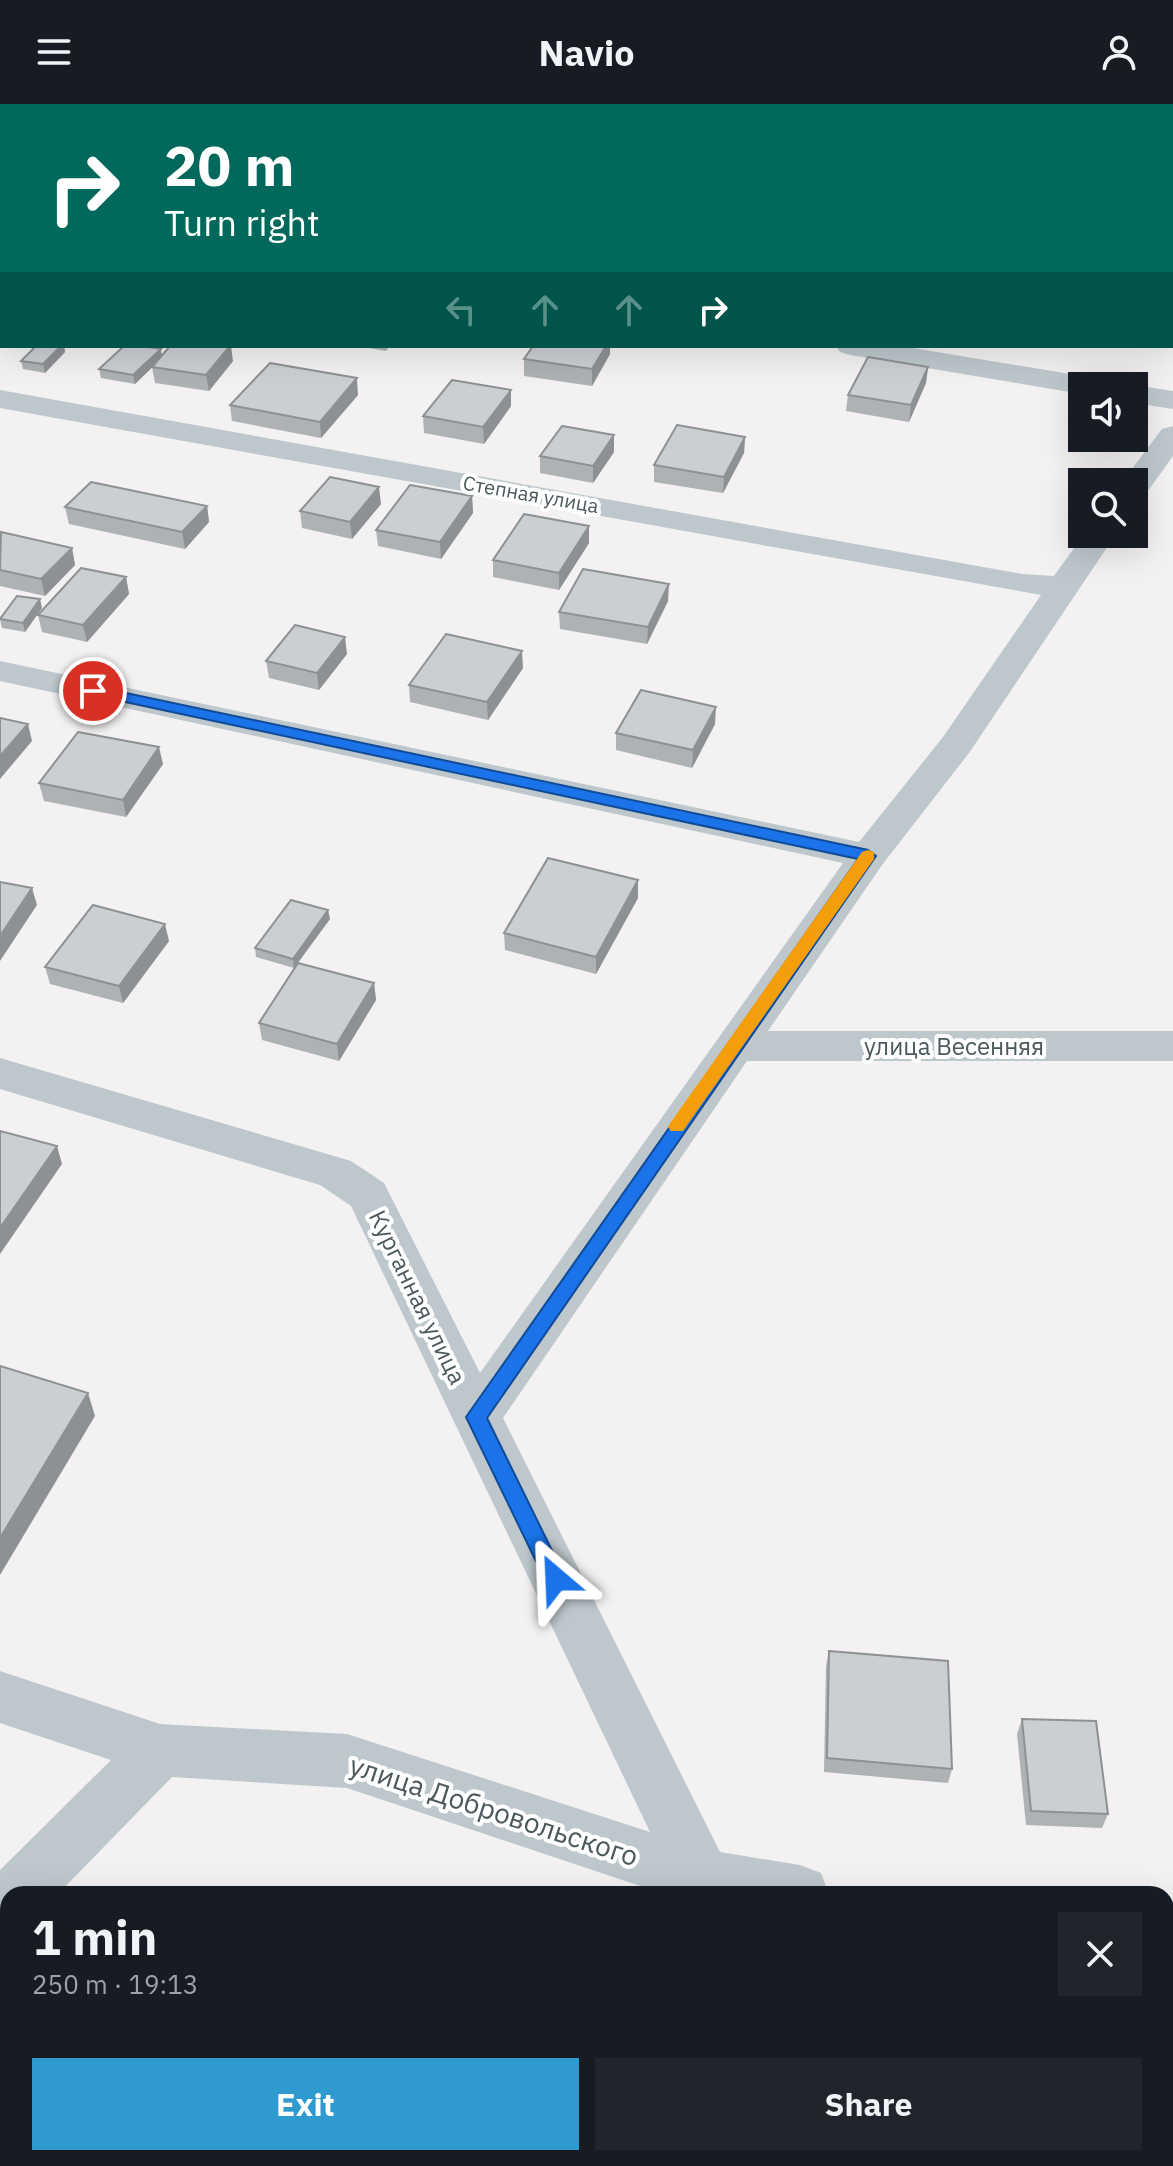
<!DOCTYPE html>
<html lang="en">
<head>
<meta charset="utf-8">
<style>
  body { margin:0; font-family:"IBM Plex Sans",sans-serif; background:#20242c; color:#f1f3f6; height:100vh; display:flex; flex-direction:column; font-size:30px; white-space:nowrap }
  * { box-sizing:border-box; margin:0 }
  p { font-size:26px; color:#9ea1a6 }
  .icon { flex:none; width:44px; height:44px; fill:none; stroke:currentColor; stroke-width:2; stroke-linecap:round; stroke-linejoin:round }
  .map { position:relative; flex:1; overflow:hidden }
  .side { position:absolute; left:0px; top:1782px; width:1174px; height:280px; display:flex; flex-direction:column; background:#171b24; border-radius:24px 24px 0 0; box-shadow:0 8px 32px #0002 }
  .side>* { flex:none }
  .hud { position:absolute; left:0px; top:0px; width:1174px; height:244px; box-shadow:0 8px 32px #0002; background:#00695c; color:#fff; overflow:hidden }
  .fabs { position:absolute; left:1068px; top:268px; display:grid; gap:16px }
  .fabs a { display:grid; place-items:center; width:80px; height:80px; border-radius:0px; background:#171b24; box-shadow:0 8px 32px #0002; font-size:40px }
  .pin { position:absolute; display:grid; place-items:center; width:68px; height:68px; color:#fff; margin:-34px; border:4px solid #fff; border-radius:50%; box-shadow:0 2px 8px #0007 }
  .me { position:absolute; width:88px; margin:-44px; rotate:334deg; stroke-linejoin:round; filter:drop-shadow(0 0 6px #0008) }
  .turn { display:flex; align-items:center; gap:28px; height:168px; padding:0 32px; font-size:36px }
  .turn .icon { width:104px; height:104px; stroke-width:2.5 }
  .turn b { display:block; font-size:56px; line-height:68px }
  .lanes { display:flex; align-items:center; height:76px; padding:0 32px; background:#0003; justify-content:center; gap:40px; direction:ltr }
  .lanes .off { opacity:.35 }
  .round { display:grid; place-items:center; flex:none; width:84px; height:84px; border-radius:0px; background:#20242c }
  .summary { display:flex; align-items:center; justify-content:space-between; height:136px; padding:0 32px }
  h1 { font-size:48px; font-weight:700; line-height:60px }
  .button { display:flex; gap:16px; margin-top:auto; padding:16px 32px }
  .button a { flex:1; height:92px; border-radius:0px; background:#2e9ad0; color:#fff; font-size:32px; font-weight:700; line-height:92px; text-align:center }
  .button a+a { background:#20242c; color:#f1f3f6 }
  header { display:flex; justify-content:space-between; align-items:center; height:104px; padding:0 32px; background:#171b24; font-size:36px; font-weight:700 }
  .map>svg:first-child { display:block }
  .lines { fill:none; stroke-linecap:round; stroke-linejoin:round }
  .street { fill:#bec8cc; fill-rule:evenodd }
  .wall { fill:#afb2b5 }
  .shaded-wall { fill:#8e9193 }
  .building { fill:#cbcfd2; stroke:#8e9193; stroke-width:2 }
  .route { fill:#1a73e8; stroke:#114b97; stroke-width:2 }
  .slow { fill:#f59e0b }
  .labels { text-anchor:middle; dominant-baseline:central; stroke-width:8; stroke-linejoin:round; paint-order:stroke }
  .far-street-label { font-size:20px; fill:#4b585c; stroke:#fff }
  .street-label { font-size:24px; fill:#4b585c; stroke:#fff }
  .near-street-label { font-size:28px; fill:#4b585c; stroke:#fff }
</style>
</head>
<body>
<header><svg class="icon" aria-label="menu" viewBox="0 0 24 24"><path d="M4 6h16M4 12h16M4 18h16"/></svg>Navio<svg class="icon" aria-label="person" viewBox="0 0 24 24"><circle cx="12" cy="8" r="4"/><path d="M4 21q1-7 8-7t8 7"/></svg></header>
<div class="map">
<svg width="1173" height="2062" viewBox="0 0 1173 2062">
  <rect width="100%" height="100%" fill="#f3f1f1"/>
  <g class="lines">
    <path class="street" d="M 358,0 L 396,0 L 397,2 L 359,2 Z
      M 0,91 L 2,92 L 2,108 L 0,107 Z
      M 1172,107 L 1173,107 L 1173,123 L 1172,123 Z
      M 836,242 L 901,242 L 1088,273 L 1098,276 L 1103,282 L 1082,282 L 1082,290 L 850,251 L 840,248 Z
      M 1134,281 L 1173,287 L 1173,305 L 1134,299 L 1134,282 L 1131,282 Z
      M 0,286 L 1022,470 L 1054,472 L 1084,430 L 1116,430 L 969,649 L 882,761 L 768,927 L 1173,927 L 1173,957 L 747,957 L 503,1314 L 720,1748 L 800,1761 L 821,1769 L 829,1790 L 664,1790 L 347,1684 L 172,1673 L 58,1790 L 8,1790 L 8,1815 L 0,1812 L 0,1766 L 111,1656 L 0,1619 L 0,1567 L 160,1620 L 347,1630 L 650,1728 L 351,1102 L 320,1081 L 0,985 L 0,954 L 351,1057 L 384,1079 L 480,1269 L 843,759 L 0,577 L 0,557 L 859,738 L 943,633 L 1041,491 L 0,304 Z
      M 1173,322 L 1173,352 L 1145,391 L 1134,393 L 1134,378 L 1122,378 L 1162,325 Z
      M 1166,1821 L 1173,1822 L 1173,1882 L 1166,1881 Z
      M 682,2054 L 746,2054 L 747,2062 L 683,2062 Z"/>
  </g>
  <path class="wall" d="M 138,0 L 215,0 L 213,2 L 138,2 Z
    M 36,242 L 64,242 L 65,248 L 45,269 L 23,265 L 21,257 Z
    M 358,242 L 390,242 L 386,247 Z
    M 610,250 L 592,282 L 524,272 L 524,255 Z
    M 162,252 L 233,257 L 209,287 L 155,279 L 152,263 L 135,280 L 101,274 L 99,265 Z
    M 928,263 L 926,279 L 909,318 L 846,307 L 848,291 Z
    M 358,291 L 321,334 L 232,317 L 230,301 Z
    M 511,302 L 484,340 L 424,329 L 423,312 Z
    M 614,331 L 614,348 L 593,379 L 540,369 L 540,352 Z
    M 745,333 L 744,349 L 723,389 L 654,378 L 654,361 Z
    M 472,392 L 473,409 L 441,455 L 378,442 L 376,426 Z
    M 381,400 L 352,435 L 302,424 L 300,407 Z
    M 207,402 L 209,418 L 185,445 L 69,420 L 65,403 Z
    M 0,429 L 72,444 L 75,461 L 45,492 L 0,482 Z
    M 589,439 L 559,486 L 493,473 L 493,456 Z
    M 126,473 L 129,490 L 87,538 L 42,528 L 38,511 Z
    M 668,497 L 647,540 L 560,525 L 559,508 Z
    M 42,504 L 25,528 L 2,524 L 0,515 Z
    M 347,550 L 319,586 L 269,574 L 266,557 Z
    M 523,564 L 488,616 L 410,598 L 409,581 Z
    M 715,620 L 692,664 L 616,646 L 616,629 Z
    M 163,660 L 126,713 L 44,697 L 39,679 Z
    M 638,776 L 638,794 L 596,870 L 505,846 L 504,829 Z
    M 330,815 L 294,864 L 256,853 L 255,844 Z
    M 169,837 L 123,899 L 50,880 L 45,863 Z
    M 374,879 L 376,896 L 339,957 L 262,936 L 259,919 Z
    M 829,1547 L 952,1665 L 948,1679 L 824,1668 L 826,1562 Z
    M 1022,1615 L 1108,1710 L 1102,1724 L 1026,1721 L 1017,1630 Z
    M 1166,1935 L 1173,1936 L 1173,2062 L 1125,2054 L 1166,2054 Z
    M 901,2054 L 1040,2054 L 1040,2062 L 901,2062 Z"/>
  <path class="shaded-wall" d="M 197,0 L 215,0 L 213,2 L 195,2 Z
    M 2,25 L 2,42 L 0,44 L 0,26 Z
    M 61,242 L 64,242 L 65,248 L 45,269 L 43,260 Z
    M 231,242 L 233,257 L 209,287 L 206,271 Z
    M 606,242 L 610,242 L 610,250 L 592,282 L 592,265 Z
    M 161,245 L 162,254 L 135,280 L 133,271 Z
    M 928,263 L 926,279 L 909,318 L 911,301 Z
    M 357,274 L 358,291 L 321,334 L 320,318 Z
    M 511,286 L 511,302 L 484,340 L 483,323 Z
    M 614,331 L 614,348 L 593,379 L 593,362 Z
    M 745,333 L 744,349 L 723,389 L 724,373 Z
    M 379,383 L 381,400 L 352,435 L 350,418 Z
    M 472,392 L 473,409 L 441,455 L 440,438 Z
    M 207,402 L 209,418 L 185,445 L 182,428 Z
    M 589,422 L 589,439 L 559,486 L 559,469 Z
    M 72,444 L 75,461 L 45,492 L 41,475 Z
    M 126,473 L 129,490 L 87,538 L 83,521 Z
    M 669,480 L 668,497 L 647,540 L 648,523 Z
    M 40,495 L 42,504 L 25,528 L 23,519 Z
    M 345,533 L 347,550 L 319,586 L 317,569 Z
    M 522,547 L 523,564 L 488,616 L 487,598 Z
    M 716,603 L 715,620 L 692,664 L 693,646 Z
    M 28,620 L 32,637 L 0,675 L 0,652 Z
    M 159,643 L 163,660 L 126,713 L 123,696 Z
    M 638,776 L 638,794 L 596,870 L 596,853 Z
    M 32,784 L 37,801 L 0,857 L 0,832 Z
    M 328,806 L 330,815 L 294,864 L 293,855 Z
    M 165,820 L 169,837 L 123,899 L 119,882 Z
    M 374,879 L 376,896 L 339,957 L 337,940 Z
    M 57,1042 L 62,1060 L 0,1150 L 0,1124 Z
    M 88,1289 L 95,1312 L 0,1471 L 0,1434 Z"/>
  <path class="building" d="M 146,0 L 197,0 L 195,2 L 162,2 Z
    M 36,242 L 61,242 L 43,260 L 21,257 Z
    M 124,242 L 143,242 L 161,245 L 133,271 L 99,265 Z
    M 170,242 L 230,242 L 206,271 L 152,263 Z
    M 533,242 L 606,242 L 592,265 L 524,255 Z
    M 868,253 L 928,263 L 911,301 L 848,291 Z
    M 270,259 L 357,274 L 320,318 L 230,301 Z
    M 452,276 L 511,286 L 483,323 L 423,312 Z
    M 677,321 L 745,333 L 724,373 L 654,361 Z
    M 562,322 L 614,331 L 593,362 L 540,352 Z
    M 330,373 L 379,383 L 350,418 L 300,407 Z
    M 91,378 L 207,402 L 182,428 L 65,403 Z
    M 410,381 L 472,392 L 440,438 L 376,426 Z
    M 524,410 L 589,422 L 559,469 L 493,456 Z
    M 1,428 L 72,444 L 41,475 L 0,466 Z
    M 81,464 L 126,473 L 83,521 L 38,511 Z
    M 583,465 L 669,480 L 648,523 L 559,508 Z
    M 17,492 L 40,495 L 23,519 L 0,515 Z
    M 295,521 L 345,533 L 317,569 L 266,557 Z
    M 446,530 L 522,547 L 487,598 L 409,581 Z
    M 641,586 L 716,603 L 693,646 L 616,629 Z
    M 0,614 L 28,620 L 0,652 Z
    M 78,628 L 159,643 L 123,696 L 39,679 Z
    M 548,754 L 638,776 L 596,853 L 504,829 Z
    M 0,778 L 32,784 L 0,832 Z
    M 291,796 L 328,806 L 293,855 L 255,844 Z
    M 93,801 L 165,820 L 119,882 L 45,863 Z
    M 298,859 L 374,879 L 337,940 L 259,919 Z
    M 0,1027 L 57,1042 L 0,1124 Z
    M 0,1262 L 88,1289 L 0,1434 Z
    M 829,1547 L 948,1557 L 952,1665 L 827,1654 Z
    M 1022,1615 L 1096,1617 L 1108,1710 L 1031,1707 Z
    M 1166,1935 L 1173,1936 L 1173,2050 L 1166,2049 Z
    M 905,2054 L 1040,2054 L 1040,2062 L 905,2062 Z"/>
  <path class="route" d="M 93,582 L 868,746 L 876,752 L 487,1314 L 566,1475 L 563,1482 L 556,1485 L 548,1482 L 466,1313 L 858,755 L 88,590 L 86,587 Z"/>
  <path class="slow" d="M 868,746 L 874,748 L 874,755 L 683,1027 L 671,1027 L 668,1023 L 671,1018 L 862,748 Z"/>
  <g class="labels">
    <g class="far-street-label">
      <text transform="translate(531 390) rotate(10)">Степная улица</text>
    </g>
    <g class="street-label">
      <text x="954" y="942">улица Весенняя</text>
      <text transform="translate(418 1193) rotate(64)">Курганная улица</text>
    </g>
    <g class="near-street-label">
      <text transform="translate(494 1706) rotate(18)">улица Добровольского</text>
    </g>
  </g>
</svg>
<div class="fabs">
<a><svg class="icon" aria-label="sound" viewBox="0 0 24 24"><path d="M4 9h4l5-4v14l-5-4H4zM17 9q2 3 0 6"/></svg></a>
<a><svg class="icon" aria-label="search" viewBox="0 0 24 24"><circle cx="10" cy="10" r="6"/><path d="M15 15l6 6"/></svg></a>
</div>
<div class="pin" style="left:93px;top:587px;background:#d93025"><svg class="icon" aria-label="arrive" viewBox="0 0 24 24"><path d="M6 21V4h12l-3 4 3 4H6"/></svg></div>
<svg class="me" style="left:556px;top:1475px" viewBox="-20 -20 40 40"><path d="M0-17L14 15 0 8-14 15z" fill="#1a73e8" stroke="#fff" stroke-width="4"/></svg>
<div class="hud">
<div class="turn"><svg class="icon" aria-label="right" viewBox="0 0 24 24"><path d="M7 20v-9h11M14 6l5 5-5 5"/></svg><div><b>20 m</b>Turn right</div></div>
<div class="lanes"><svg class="icon off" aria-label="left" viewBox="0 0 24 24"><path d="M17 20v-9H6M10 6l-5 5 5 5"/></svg><svg class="icon off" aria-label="ahead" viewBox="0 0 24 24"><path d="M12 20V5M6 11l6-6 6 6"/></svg><svg class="icon off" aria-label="ahead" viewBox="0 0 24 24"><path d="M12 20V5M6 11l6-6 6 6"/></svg><svg class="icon" aria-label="right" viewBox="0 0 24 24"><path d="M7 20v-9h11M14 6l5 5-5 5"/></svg></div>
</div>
<section class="side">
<div class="summary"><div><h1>1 min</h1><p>250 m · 19:13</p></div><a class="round"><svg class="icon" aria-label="close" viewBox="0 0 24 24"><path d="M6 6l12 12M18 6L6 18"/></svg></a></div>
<div class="button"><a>Exit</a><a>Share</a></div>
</section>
</div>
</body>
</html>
